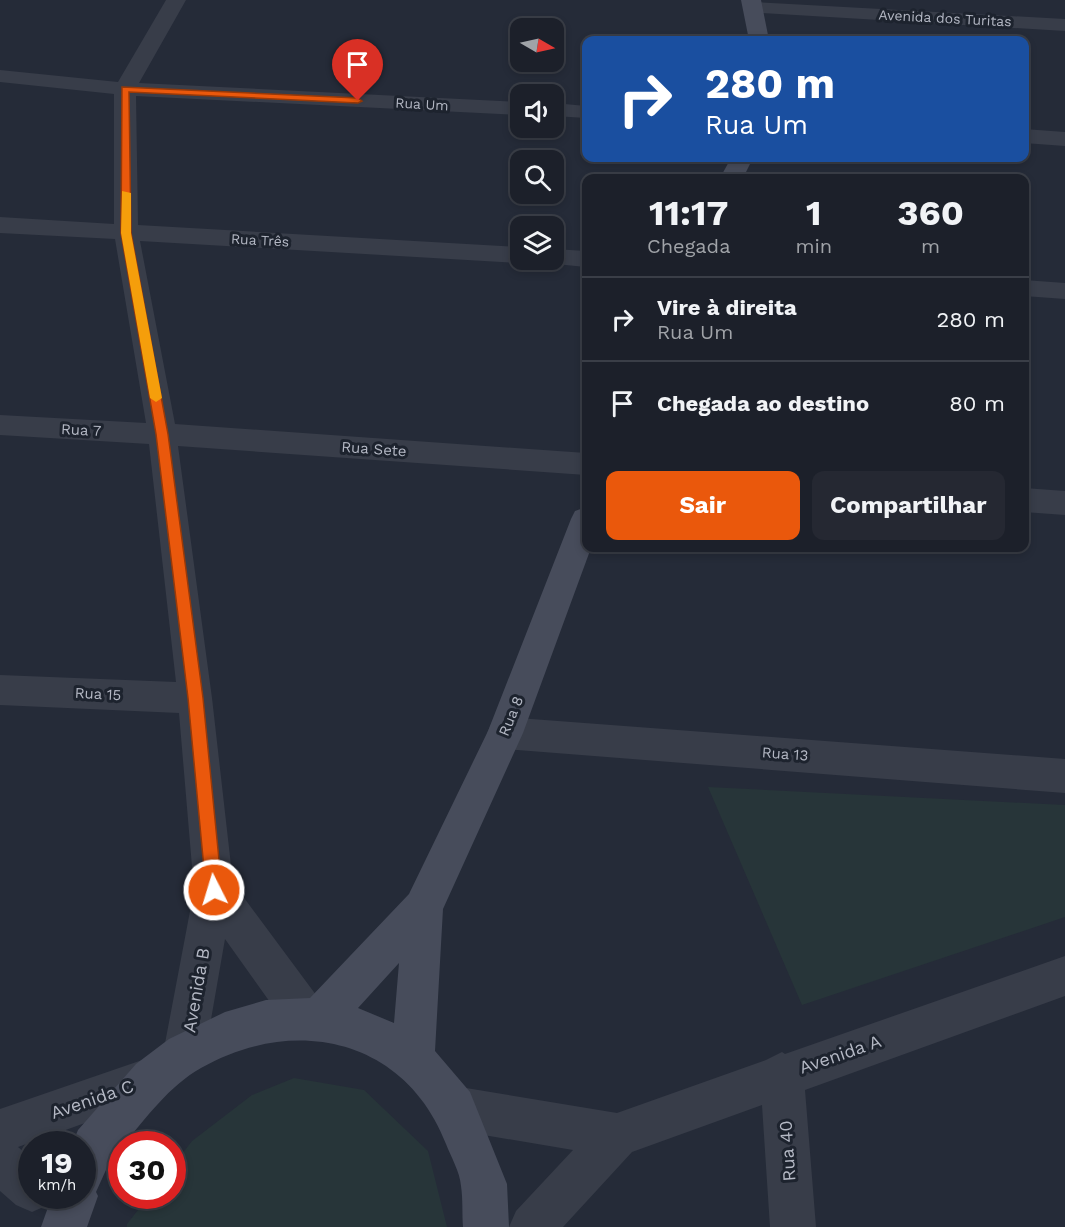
<!DOCTYPE html>
<html lang="pt">
<head>
<meta charset="utf-8">
<style>
  body { margin:0; font-family:"Work Sans",sans-serif; background:#252832; color:#f1f3f6; height:100vh; display:flex; flex-direction:column; font-size:22px; white-space:nowrap }
  * { box-sizing:border-box; margin:0 }
  p { font-size:20px; color:#a0a3a8 }
  .icon { flex:none; width:33px; height:33px; fill:none; stroke:currentColor; stroke-width:2; stroke-linecap:round; stroke-linejoin:round }
  .map { position:relative; flex:1; overflow:hidden }
  .details { position:absolute; left:582px; top:174px; width:447px; height:378px; display:flex; flex-direction:column; background:#1c202a; border-radius:12px; box-shadow:0 3px 9px #0003,0 0 0 2px #3a3e47 }
  .details>* { flex:none }
  .banner { position:absolute; left:582px; top:36px; width:447px; height:126px; border-radius:12px; box-shadow:0 3px 9px #0003,0 0 0 2px #3a3e47; background:#1a4fa0; color:#fff; overflow:hidden }
  .needle { width:39px; rotate:99deg }
  .controls { position:absolute; left:510px; top:18px; display:grid; gap:12px }
  .controls a { display:grid; place-items:center; width:54px; height:54px; border-radius:12px; background:#1c202a; box-shadow:0 3px 9px #0003,0 0 0 2px #3a3e47; font-size:30px }
  .speed { position:absolute; left:18px; top:1131px; display:flex; gap:12px; font-size:30px; font-weight:700; text-align:center }
  .speed>* { display:grid; place-content:center; width:78px; height:78px; border-radius:50%; background:#1c202a; box-shadow:0 3px 9px #0003,0 0 0 2px #3a3e47; line-height:1 }
  .speed small { font-size:15px; font-weight:400 }
  .speed .limit { border:9px solid #d22; background:#fff; color:#111 }
  .pin { position:absolute; display:grid; place-items:center; width:51px; height:51px; color:#fff; margin:-62px -26px; border-radius:50% 50% 50% 0; rotate:-45deg; box-shadow:0 0 6px #0007 }
  .pin .icon { rotate:45deg }
  .me { position:absolute; width:66px; margin:-33px; rotate:355deg; stroke-linejoin:round; filter:drop-shadow(0 0 4px #0008) }
  .turn { display:flex; align-items:center; gap:21px; height:126px; padding:0 24px; font-size:27px }
  .turn .icon { width:78px; height:78px; stroke-width:2.5 }
  .turn b { display:block; font-size:42px; line-height:51px }
  .eta { display:flex; justify-content:space-evenly; align-items:center; height:102px; text-align:center }
  .eta b { font-size:36px; font-weight:700; line-height:42px }
  .primary-button { display:flex; gap:12px; margin-top:auto; padding:12px 24px }
  .primary-button a { flex:1; height:69px; border-radius:12px; background:#ea580c; color:#fff; font-size:24px; font-weight:700; line-height:69px; text-align:center }
  .primary-button a+a { background:#252832; color:#f1f3f6 }
  ul { padding:0; list-style:none }
  li { display:flex; align-items:center; gap:18px; height:84px; padding:0 24px; border-top:2px solid #3a3e47 }
  li div { flex:1 }
  li b { display:block; font-size:22px }
  li em { font-style:normal }
  .map>svg:first-child { display:block }
  .green { fill:#273539 }
  .lines { fill:none; stroke-linecap:round; stroke-linejoin:round }
  .street { fill:#383d49; fill-rule:evenodd }
  .secondary { fill:#474c5b; fill-rule:evenodd }
  .route { fill:#ea580c; stroke:#983908; stroke-width:1.5 }
  .slow { fill:#f59e0b }
  .labels { text-anchor:middle; dominant-baseline:central; stroke-width:6; stroke-linejoin:round; paint-order:stroke }
  .far-street-label { font-size:14px; fill:#b4b8c4; stroke:#1d232e }
  .street-label { font-size:15px; fill:#b4b8c4; stroke:#1d232e }
  .near-street-label { font-size:18px; fill:#b4b8c4; stroke:#1d232e }
</style>
</head>
<body>
<div class="map">
<svg width="1065" height="1227" viewBox="0 0 1065 1227">
  <rect width="100%" height="100%" fill="#252b38"/>
  <path class="green" d="M 708,787 L 1065,805 L 1065,917 L 802,1005 Z
    M 294,1078 L 364,1090 L 428,1151 L 447,1227 L 127,1227 L 127,1224 L 149,1196 L 172,1196 L 173,1166 L 192,1141 L 252,1095 Z"/>
  <g class="lines">
    <path class="street" d="M 166,0 L 186,0 L 139,83 L 520,102 L 520,115 L 136,96 L 138,225 L 520,247 L 520,260 L 530,260 L 520,263 L 140,241 L 175,424 L 586,453 L 586,475 L 178,446 L 212,698 L 233,883 L 322,1003 L 328,1018 L 322,1033 L 307,1039 L 292,1033 L 225,939 L 205,1054 L 199,1069 L 184,1075 L 169,1069 L 163,1054 L 194,890 L 179,713 L 0,705 L 0,675 L 176,682 L 149,444 L 0,435 L 0,415 L 146,423 L 115,239 L 0,233 L 0,217 L 114,224 L 114,94 L 0,82 L 0,70 L 118,82 Z
      M 753,2 L 1065,19 L 1065,31 L 746,12 L 743,8 L 746,4 Z
      M 554,103 L 586,106 L 586,118 L 554,116 Z
      M 1024,129 L 1065,132 L 1065,146 L 1024,143 Z
      M 554,249 L 586,251 L 586,267 L 545,263 L 543,260 L 554,260 Z
      M 1024,280 L 1065,283 L 1065,299 L 1024,296 Z
      M 1024,488 L 1065,491 L 1065,515 L 1024,512 Z
      M 505,717 L 1065,759 L 1065,793 L 505,749 L 492,744 L 487,733 L 492,722 Z
      M 1065,956 L 1065,996 L 805,1090 L 816,1227 L 770,1227 L 762,1105 L 632,1152 L 563,1227 L 509,1227 L 516,1211 L 573,1150 L 454,1130 L 438,1124 L 432,1108 L 438,1092 L 454,1086 L 617,1113 L 766,1060 L 782,1052 L 785,1054 Z
      M 151,1057 L 166,1064 L 173,1079 L 166,1094 L 18,1147 L 32,1159 L 32,1196 L 52,1196 L 48,1205 L 32,1212 L 16,1205 L 0,1191 L 0,1109 Z"/>
    <path class="secondary" d="M 741,0 L 761,0 L 769,40 L 749,40 Z
      M 731,158 L 753,158 L 743,178 L 720,178 Z
      M 586,507 L 586,548 L 591,548 L 523,733 L 443,909 L 435,1051 L 470,1092 L 507,1184 L 509,1227 L 463,1227 C 462,1214 463,1199 461,1186 C 460,1172 451,1157 446,1144 C 405,1038 294,1015 201,1068 C 169,1086 147,1117 124,1144 L 122,1144 L 122,1148 L 110,1161 L 96,1192 L 98,1196 L 87,1227 L 41,1227 L 52,1196 L 82,1196 L 82,1144 L 72,1144 L 78,1130 L 136,1064 L 169,1039 L 225,1012 L 266,1000 L 310,998 L 409,894 L 488,731 L 571,519 L 575,511 ZM 399,963 L 394,1023 L 358,1008 Z"/>
  </g>
  <path class="route" d="M 122,87 L 358,98 L 362,101 L 358,103 L 129,92 L 131,233 L 168,434 L 203,698 L 222,890 L 219,896 L 214,898 L 208,896 L 206,890 L 188,698 L 156,434 L 121,233 Z"/>
  <path class="slow" d="M 122,191 L 131,193 L 131,233 L 162,398 L 156,402 L 150,398 L 121,233 Z"/>
  <g class="labels">
    <g class="far-street-label">
      <text transform="translate(945 18) rotate(3)">Avenida dos Turitas</text>
      <text transform="translate(422 104) rotate(3)">Rua Um</text>
      <text transform="translate(260 240) rotate(3)">Rua Três</text>
    </g>
    <g class="street-label">
      <text transform="translate(81 430) rotate(3)">Rua 7</text>
      <text transform="translate(374 449) rotate(4)">Rua Sete</text>
      <text transform="translate(98 694) rotate(3)">Rua 15</text>
      <text transform="translate(511 716) rotate(-68)">Rua 8</text>
      <text transform="translate(785 754) rotate(4)">Rua 13</text>
    </g>
    <g class="near-street-label">
      <text transform="translate(196 990) rotate(-80)">Avenida B</text>
      <text transform="translate(840 1054) rotate(-19)">Avenida A</text>
      <text transform="translate(92 1099) rotate(-19)">Avenida C</text>
      <text transform="translate(787 1151) rotate(-94)">Rua 40</text>
    </g>
  </g>
</svg>
<div class="controls">
<a><svg class="needle" viewBox="-14 -14 28 28"><path d="M0-13l5 13h-10z" fill="#e53935"/><path d="M0 13l5-13h-10z" fill="#a0a3a8"/></svg></a>
<a><svg class="icon" aria-label="sound" viewBox="0 0 24 24"><path d="M4 9h4l5-4v14l-5-4H4zM17 9q2 3 0 6"/></svg></a>
<a><svg class="icon" aria-label="search" viewBox="0 0 24 24"><circle cx="10" cy="10" r="6"/><path d="M15 15l6 6"/></svg></a>
<a><svg class="icon" aria-label="layers" viewBox="0 0 24 24"><path d="M12 4l9 5-9 5-9-5zM3 14l9 5 9-5"/></svg></a>
</div>
<div class="speed"><div>19<small>km/h</small></div><div class="limit">30</div></div>
<div class="pin" style="left:358px;top:101px;background:#d93025"><svg class="icon" aria-label="arrive" viewBox="0 0 24 24"><path d="M6 21V4h12l-3 4 3 4H6"/></svg></div>
<svg class="me" style="left:214px;top:890px" viewBox="-20 -20 40 40"><circle r="17" fill="#ea580c" stroke="#fff" stroke-width="3"/><path d="M0-11L8 9 0 5-8 9z" fill="#fff"/></svg>
<div class="banner">
<div class="turn"><svg class="icon" aria-label="right" viewBox="0 0 24 24"><path d="M7 20v-9h11M14 6l5 5-5 5"/></svg><div><b>280 m</b>Rua Um</div></div>
</div>
<section class="details">
<div class="eta">
<div><b>11:17</b><p>Chegada</p></div>
<div><b>1</b><p>min</p></div>
<div><b>360</b><p>m</p></div>
</div>
<ul>
<li><svg class="icon" aria-label="right" viewBox="0 0 24 24"><path d="M7 20v-9h11M14 6l5 5-5 5"/></svg><div><b>Vire à direita</b><p>Rua Um</p></div><em>280 m</em></li>
<li><svg class="icon" aria-label="arrive" viewBox="0 0 24 24"><path d="M6 21V4h12l-3 4 3 4H6"/></svg><div><b>Chegada ao destino</b></div><em>80 m</em></li>
</ul>
<div class="primary-button"><a>Sair</a><a>Compartilhar</a></div>
</section>
</div>
</body>
</html>
